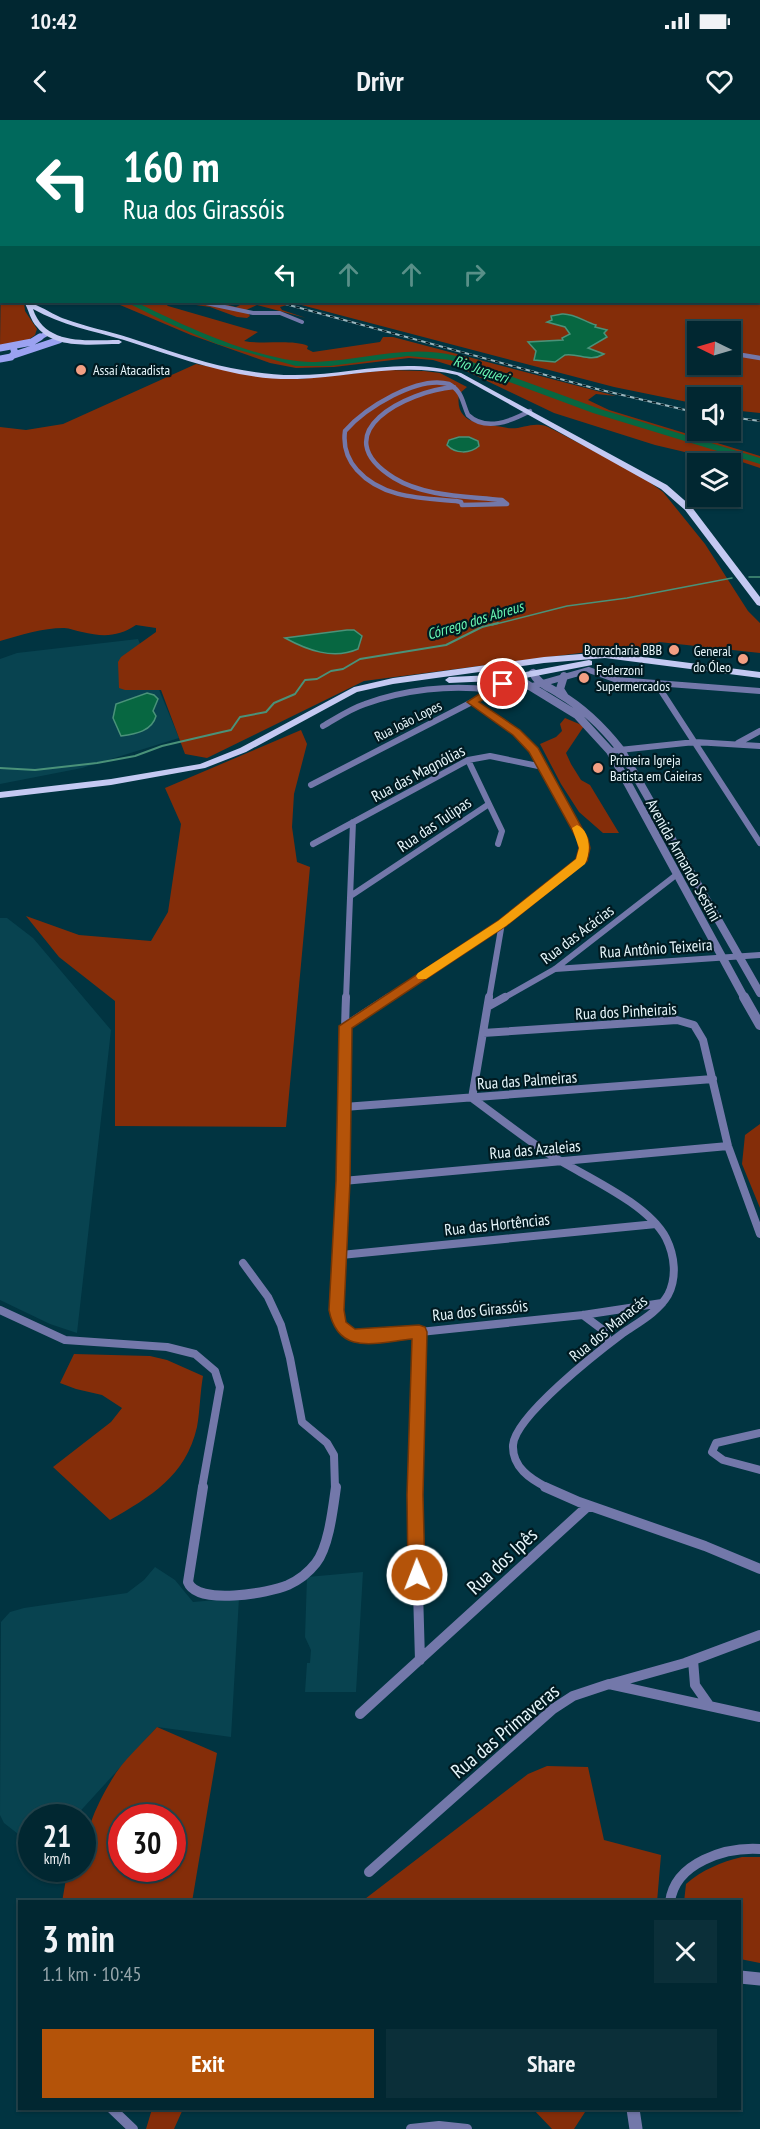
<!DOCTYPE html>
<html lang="en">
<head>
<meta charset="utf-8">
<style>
  body { margin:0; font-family:"PT Sans Narrow",sans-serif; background:#0b2f39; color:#f1f3f6; height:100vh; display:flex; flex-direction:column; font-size:22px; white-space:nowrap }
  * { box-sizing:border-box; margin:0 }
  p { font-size:20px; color:#96a5ab }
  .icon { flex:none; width:33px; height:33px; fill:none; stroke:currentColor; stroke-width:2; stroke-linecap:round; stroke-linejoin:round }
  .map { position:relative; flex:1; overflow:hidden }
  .panel { position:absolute; left:18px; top:1780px; width:723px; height:210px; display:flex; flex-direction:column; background:#012731; border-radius:0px; box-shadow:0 2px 4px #0004,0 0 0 2px #23444d }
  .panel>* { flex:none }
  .banner { position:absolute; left:0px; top:0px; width:760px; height:183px; box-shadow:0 2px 4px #0004,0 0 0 2px #23444d; background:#00695c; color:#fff; overflow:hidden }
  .needle { width:39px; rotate:275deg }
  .buttons { position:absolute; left:687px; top:201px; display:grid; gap:12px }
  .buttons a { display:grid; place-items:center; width:54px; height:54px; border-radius:0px; background:#012731; box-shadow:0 2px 4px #0004,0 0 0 2px #23444d; font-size:30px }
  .speed { position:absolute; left:18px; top:1684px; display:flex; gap:12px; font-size:30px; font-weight:700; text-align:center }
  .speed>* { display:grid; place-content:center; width:78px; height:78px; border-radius:50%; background:#012731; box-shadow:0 2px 4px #0004,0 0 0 2px #23444d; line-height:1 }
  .speed small { font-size:15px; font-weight:400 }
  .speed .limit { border:9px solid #d22; background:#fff; color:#111 }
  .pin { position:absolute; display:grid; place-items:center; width:51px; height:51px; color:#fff; margin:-26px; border:3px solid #fff; border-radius:50%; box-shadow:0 2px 6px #0007 }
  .me { position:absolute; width:66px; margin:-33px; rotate:359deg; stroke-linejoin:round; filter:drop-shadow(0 0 4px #0008) }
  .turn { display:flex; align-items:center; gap:21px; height:126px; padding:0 24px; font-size:27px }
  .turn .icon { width:78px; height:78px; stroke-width:2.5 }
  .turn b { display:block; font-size:42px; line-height:51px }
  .lanes { display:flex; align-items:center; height:57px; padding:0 24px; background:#0003; justify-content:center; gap:30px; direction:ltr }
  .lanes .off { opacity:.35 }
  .round { display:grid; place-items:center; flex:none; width:63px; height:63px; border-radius:0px; background:#0b2f39 }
  .headline { display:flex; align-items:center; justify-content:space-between; height:102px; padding:0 24px }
  h1 { font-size:36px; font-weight:700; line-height:45px }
  .cta { display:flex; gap:12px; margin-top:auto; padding:12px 24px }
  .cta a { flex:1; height:69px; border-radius:0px; background:#b45309; color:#fff; font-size:24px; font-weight:700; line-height:69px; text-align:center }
  .cta a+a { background:#0b2f39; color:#f1f3f6 }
  .status { display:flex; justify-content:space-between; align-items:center; height:42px; padding:0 30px; background:#012731; direction:ltr }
  .status svg { height:16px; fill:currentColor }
  header { display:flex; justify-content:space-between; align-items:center; height:78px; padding:0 24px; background:#012731; font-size:27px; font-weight:700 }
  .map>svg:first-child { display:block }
  .built { fill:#084350 }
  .green { fill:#842d09; fill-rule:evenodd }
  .water { fill:#076741; stroke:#4a9279; stroke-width:1.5 }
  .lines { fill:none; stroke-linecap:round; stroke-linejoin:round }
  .stream-far1 { stroke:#4a9279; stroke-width:1.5 }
  .stream { stroke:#4a9279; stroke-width:2 }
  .river { fill:#076741; fill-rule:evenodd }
  .pedestrian { stroke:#7378aa; stroke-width:2 }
  .minor-far4 { stroke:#7378aa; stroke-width:4 }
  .minor-far3 { stroke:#7378aa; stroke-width:4.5 }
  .minor-far2 { stroke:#7378aa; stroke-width:6 }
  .minor-far1 { stroke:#7378aa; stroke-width:8 }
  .minor { stroke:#7378aa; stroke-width:10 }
  .tertiary-far2 { stroke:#7378aa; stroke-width:8 }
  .tertiary-far1 { stroke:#7378aa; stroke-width:10 }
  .tertiary { stroke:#7378aa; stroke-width:13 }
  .secondary-far1 { stroke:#9ba2f1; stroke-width:5 }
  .secondary { stroke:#9ba2f1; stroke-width:7 }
  .primary { fill:#c4c9f2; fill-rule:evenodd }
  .rail-casing { stroke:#9bb6be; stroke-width:2 }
  .rail { stroke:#001a21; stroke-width:1.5; stroke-dasharray:4.5; stroke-linecap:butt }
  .route { fill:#b45309; stroke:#753606; stroke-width:1.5 }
  .slow { fill:#f59e0b }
  .poi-dot { fill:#f39f83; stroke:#001a21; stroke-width:2 }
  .labels { text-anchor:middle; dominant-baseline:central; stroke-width:4.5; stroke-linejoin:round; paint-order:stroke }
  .far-poi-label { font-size:14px; fill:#e6f6fb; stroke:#001a21; text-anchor:start }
  .far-street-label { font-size:14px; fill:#e6f6fb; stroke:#001a21 }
  .far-water-label { font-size:15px; font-style:italic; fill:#69f8b3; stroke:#001a21 }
  .street-label { font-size:16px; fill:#e6f6fb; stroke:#001a21 }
  .near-street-label { font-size:20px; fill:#e6f6fb; stroke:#001a21 }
</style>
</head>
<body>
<div class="status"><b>10:42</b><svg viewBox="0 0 49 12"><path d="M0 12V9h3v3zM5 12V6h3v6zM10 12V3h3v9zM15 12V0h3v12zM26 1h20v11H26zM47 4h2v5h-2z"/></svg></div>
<header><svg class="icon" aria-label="back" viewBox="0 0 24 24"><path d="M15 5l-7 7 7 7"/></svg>Drivr<svg class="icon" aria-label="heart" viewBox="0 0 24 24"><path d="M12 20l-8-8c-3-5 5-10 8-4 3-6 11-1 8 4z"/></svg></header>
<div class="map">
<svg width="760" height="2009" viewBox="0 0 760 2009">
  <rect width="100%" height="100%" fill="#013441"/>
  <path class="built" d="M 138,519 L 179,618 L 82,648 L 0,664 L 0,539 L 17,533 Z
    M 0,798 L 7,798 L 33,818 L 111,910 L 77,1213 L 50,1204 L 0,1180 Z
    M 155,1447 L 175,1460 L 193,1482 L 239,1478 L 231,1617 L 157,1607 L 74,1698 L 32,1698 L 31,1718 L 22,1717 L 4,1703 L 0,1695 L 1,1502 L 10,1492 L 24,1488 L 127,1473 L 144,1460 Z
    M 363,1452 L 356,1572 L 305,1572 L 307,1543 L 310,1543 L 311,1530 L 305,1517 L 307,1457 Z"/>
  <path class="green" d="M 297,0 L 760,0 L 760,293 L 731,290 L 730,278 L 698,278 L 697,284 L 614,267 L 290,182 L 759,182 L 759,2 L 286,2 ZM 698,212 L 730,212 L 730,244 L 698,244 Z
    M 1,150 L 2,182 L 24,182 L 25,191 L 37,209 L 35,215 L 28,220 L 0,225 Z
    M 113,182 L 163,182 L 168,186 L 258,212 L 244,221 C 264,225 292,219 308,226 L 307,229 L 313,232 L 380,222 L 383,217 L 393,217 L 616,276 L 596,274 L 588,280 L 609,290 L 760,336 L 760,348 L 724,336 L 689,333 L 655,325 L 554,293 L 462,249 L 433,240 L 409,238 L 334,247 L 296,248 L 270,243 L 191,215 Z
    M 175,182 L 216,182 L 236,187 L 244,183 L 241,182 L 274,182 L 287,185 L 280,187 L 282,190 L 306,198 L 257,185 L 246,190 L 250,196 L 247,198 L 237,197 L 210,187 Z
    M 196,244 L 259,256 L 299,259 L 388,250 L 424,251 L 440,253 L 467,267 L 459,274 C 454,307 486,303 508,308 C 518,310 530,303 541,305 C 545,305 550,308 554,310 L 641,356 L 663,372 L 705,424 L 748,491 L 760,503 L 760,533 L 659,522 L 648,533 L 588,532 L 364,561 L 207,638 L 185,634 L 161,570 L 125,570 L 119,568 L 118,542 L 121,537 L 156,512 L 156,508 L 136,505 C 118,517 103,517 82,512 C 76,511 70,508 64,508 C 42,508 21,515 0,521 L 0,307 L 26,310 L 63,304 Z
    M 565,598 L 584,606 L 566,633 L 571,644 L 581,660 L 590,665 L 619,713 L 603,713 L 579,692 L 561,664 L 540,624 L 556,617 L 562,611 L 560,604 Z
    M 301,610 L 307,624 L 294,674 L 292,707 L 297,742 L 310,747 L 286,1007 L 115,1006 L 115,881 L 59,837 L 26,796 L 79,815 L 151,821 L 168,792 L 181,704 L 165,668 Z
    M 760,1004 L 760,1088 L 742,1044 L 745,1015 Z
    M 74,1234 L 150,1236 L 167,1240 L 203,1256 C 200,1273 200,1291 197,1307 C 186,1356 150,1377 110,1400 L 53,1347 L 111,1302 L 122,1288 L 102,1275 L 76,1269 L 60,1263 Z
    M 157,1607 L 217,1633 L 192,1782 L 62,1782 L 66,1759 L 72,1749 L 82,1749 C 82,1719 95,1687 111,1661 C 122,1641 142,1624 157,1607 ZM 122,1698 L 172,1698 L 172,1749 L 122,1749 Z
    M 547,1646 L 588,1647 L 604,1720 L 661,1735 L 657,1782 L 361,1782 L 528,1654 Z
    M 742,1737 L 760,1737 L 760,1843 L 740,1839 L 740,1782 L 684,1782 L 686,1764 C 702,1750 721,1742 742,1737 Z
    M 152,1989 L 183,1989 L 174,2009 L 146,2009 Z
    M 533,1989 L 587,1989 L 574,2009 L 552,2009 Z"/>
  <path class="water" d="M 562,194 C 574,193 585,202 596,205 L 595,207 L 607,210 L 604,213 L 607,217 L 588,228 L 604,234 C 589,243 580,233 565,235 L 555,242 L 534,240 L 536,231 L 528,222 L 563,220 L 562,218 L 570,214 L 565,207 L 547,202 L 552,200 L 551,196 Z
    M 459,317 L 469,317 L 478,321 L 479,326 C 470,334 455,334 447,325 L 449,320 Z
    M 347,510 L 354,510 L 362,516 L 358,529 C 333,540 307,530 285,518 Z
    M 147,573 L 154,575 L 158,579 L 153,591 L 156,596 C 152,611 136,614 121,616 L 113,598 L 116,584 Z"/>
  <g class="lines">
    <path class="stream-far1" d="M 749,457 L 760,457
      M 492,505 L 567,486 L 627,478 L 732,458"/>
    <path class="stream" d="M 0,648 L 35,650 L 97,643 L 135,636 L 162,626 L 222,612 L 231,610 L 240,597 L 266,592 L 274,583 L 295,574 L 305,560 L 317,559 L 331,551 L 343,549 L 360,539 L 446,525 L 482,507 L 498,503"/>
    <path class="river" d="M 0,0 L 3,0 L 5,2 L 0,4 Z
      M 139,0 L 146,0 L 138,2 Z
      M 240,0 L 256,2 L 241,2 Z
      M 272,0 L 295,0 L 269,2 Z
      M 126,182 L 136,182 C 182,205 265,244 316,242 C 366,240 406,224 456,236 L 600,289 L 760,338 L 760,344 L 593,293 L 450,240 L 408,236 L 330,246 L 296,246 L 217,224 L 166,202 Z"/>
    <path class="pedestrian" d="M 121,2 L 127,0"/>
    <path class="minor-far4" d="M 107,0 L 117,2
      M 201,182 L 253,193 L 280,193 L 302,202"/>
    <path class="minor-far3" d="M 730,233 L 760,238
      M 454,267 C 407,271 322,313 394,358 C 425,377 467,376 502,380 L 507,384 L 462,385 L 461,382 L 456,381 C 420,378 382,378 357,350 C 347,339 343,326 345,311 C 365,288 418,255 449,264 C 463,272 462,282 468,295 C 486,312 511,301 530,291"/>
    <path class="minor-far2" d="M 656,563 L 760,723
      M 529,567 L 589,550 L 617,560 L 760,571
      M 323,606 C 337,598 350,589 365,584 C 403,570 451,564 491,570
      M 738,623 L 760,611
      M 610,631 L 695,622 L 760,626
      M 311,665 L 472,582 L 515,557
      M 489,684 L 502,711 L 498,724
      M 313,724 L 468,640 L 490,636 L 543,647
      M 352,775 L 489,684 L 468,640
      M 555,849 L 760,835
      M 346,879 L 353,702
      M 387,879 L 502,803 L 581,741 L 584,728 L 582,719 L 534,630 L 516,613 L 472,582
      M 489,879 L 502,803
      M 502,879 L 555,849 L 676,755"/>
    <path class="minor-far1" d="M 346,877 C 343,950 345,1023 342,1096 C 341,1123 330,1181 340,1205 C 345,1217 361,1217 372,1217 L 583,1195 L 662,1183
      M 489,877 L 472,978 C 498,997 523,1017 549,1034 C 583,1056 647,1082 666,1118 C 675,1136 677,1158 668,1175 C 658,1192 639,1202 623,1213 C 599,1231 515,1296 513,1325 C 512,1347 530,1359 548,1368
      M 489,886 L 505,877
      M 345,906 L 389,877
      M 483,913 L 677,900 L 694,905 L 703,920 L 728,1026 L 760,1114
      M 344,987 L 713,959
      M 343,1061 L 728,1026
      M 341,1135 L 656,1104
      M 243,1143 L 268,1177 L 281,1205 L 290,1238 L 302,1302 L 327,1323 L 334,1335 L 335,1368
      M 0,1190 L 65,1220 L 167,1227 L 195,1234 L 215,1251 L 220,1267 L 202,1368
      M 583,1195 L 603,1210 L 610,1223
      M 760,1313 L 716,1323 L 712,1332 L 723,1340 L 760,1350
      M 415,1368 L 419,1212"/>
    <path class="minor" d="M 203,1367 L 188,1462 C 197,1486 269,1473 288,1465 C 299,1460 309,1452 316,1443 C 329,1426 333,1388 336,1367
      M 415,1367 L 420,1540
      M 545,1367 L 579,1382 L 705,1426 L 760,1449
      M 693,1540 L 695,1565 L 709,1585
      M 610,1564 L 685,1543 L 760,1515
      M 360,1594 L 588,1386
      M 369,1752 L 553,1589 L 573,1576 L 609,1564 L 760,1597
      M 670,1782 C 675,1742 726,1727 760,1729
      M 112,1989 L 133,2009
      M 411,2009 L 439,2006 L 467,2009"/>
    <path class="tertiary-far2" d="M 533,553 C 537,563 549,567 558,573 C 584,588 603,607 621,630 L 760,873
      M 564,556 L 560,569 L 565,577
      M 515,557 L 577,595 L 610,631 L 745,879"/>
    <path class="tertiary-far1" d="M 744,877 L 760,905"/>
    <path class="tertiary" d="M 740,1857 L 760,1859
      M 633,1989 L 636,2009"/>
    <path class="secondary-far1" d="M 37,219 L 46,214"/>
    <path class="secondary" d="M 0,228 L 32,222 L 40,217
      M 14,235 L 59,220
      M 0,239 L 11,237 L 15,233 L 14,230"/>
    <path class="primary" d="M 90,0 L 98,0 L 86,2 Z
      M 0,18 L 2,18 L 2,22 L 0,22 Z
      M 0,38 L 2,38 L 2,42 L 0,42 Z
      M 24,182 C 34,181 53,195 65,199 C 86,207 109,211 130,218 C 164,229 197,241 231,248 C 252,252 273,255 294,255 C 355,255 399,236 461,253 L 667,365 L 691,386 L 760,477 L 760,486 L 757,485 L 685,390 L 661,369 L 457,255 C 403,242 351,257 297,259 C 238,261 180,238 124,220 C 93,211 61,205 33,189 C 45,226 88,220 119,220 L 122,222 L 119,224 C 94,224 55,230 37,207 C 30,200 29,190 24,182 Z
      M 605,532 L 760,552 L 760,558 L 605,538 L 544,543 L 393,564 L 357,572 L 246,632 L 205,648 L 111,665 L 0,678 L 0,672 L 111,659 L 200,644 L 240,628 L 354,567 L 393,558 L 544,537 Z
      M 589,540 L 592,541 L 592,545 L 515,560 L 449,563 L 445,560 L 449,557 L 515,554 Z"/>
    <defs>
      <path id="rail" d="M 34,0 L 38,2
        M 278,182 L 597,269 L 698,293
        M 730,297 L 760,301"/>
    </defs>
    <use href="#rail" class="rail-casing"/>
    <use href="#rail" class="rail"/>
  </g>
  <path class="route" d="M 499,561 L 508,564 L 479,582 L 520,610 L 538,628 L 588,719 L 590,728 L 587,741 L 506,806 L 352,908 L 350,1061 L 344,1190 L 346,1202 L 355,1209 L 419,1205 L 425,1207 L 427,1212 L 423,1375 L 425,1455 L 423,1461 L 417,1463 L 410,1461 L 408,1455 L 407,1375 L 412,1219 C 375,1223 338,1236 329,1190 L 336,1061 L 339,906 L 498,801 L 576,739 L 579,728 L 577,719 L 529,632 L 513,615 L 467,582 Z"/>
  <path class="slow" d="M 577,705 C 591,711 591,732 585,744 L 506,806 L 426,859 L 418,859 L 416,856 L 418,853 L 498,801 L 576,739 L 579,728 L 572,708 Z"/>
  <g class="poi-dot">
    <circle cx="81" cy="250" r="6"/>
    <circle cx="674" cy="530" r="6"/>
    <circle cx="743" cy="539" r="6"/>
    <circle cx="584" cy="558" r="6"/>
    <circle cx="598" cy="648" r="6"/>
  </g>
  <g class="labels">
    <g class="far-poi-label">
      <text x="93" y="250">Assaí Atacadista</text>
      <text x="662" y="530" text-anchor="end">Borracharia BBB</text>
      <text x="731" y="531" text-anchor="end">General<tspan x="731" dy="16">do Óleo</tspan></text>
      <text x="596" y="550">Federzoni<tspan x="596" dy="16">Supermercados</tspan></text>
      <text x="610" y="640">Primeira Igreja<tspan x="610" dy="16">Batista em Caieiras</tspan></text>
    </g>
    <g class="far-street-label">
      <text transform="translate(408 601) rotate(-27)">Rua João Lopes</text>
    </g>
    <g class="far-water-label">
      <text transform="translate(481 249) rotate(19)">Rio Juqueri</text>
      <text transform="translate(475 500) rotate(-17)">Córrego dos Abreus</text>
    </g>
    <g class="street-label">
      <text transform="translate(418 653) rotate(-28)">Rua das Magnólias</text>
      <text transform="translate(434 704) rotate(-34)">Rua das Tulipas</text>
      <text transform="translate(684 740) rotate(61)">Avenida Armando Sestini</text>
      <text transform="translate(577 814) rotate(-37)">Rua das Acácias</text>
      <text transform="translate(656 828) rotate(-4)">Rua Antônio Teixeira</text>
      <text transform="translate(626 891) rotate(-3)">Rua dos Pinheirais</text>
      <text transform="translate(527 960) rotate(-4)">Rua das Palmeiras</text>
      <text transform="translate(535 1029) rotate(-5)">Rua das Azaleias</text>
      <text transform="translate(497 1104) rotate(-6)">Rua das Hortências</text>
      <text transform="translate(480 1190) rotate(-6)">Rua dos Girassóis</text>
      <text transform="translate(608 1208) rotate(-39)">Rua dos Manacás</text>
    </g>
    <g class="near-street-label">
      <text transform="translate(502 1441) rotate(-43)">Rua dos Ipês</text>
      <text transform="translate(505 1611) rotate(-40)">Rua das Primaveras</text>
    </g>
  </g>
</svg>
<div class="buttons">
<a><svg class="needle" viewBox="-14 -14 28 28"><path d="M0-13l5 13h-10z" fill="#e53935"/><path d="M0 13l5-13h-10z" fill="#96a5ab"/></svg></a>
<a><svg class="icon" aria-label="sound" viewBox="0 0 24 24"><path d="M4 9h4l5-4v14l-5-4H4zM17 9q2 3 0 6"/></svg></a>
<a><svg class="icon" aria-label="layers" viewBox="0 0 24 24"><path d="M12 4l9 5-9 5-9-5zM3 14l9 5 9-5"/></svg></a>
</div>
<div class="speed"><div>21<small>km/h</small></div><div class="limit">30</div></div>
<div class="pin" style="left:503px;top:564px;background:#d93025"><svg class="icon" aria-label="arrive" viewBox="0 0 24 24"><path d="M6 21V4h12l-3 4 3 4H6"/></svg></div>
<svg class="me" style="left:417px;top:1455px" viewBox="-20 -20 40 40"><circle r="17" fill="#b45309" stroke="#fff" stroke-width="3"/><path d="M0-11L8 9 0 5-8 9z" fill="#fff"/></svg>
<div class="banner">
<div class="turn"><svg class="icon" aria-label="left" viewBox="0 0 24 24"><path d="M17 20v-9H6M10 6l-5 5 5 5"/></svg><div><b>160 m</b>Rua dos Girassóis</div></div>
<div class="lanes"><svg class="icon" aria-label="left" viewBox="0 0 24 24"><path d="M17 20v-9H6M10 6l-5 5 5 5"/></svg><svg class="icon off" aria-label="ahead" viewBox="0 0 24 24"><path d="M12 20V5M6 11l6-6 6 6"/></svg><svg class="icon off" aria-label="ahead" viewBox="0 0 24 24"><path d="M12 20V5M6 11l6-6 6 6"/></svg><svg class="icon off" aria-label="right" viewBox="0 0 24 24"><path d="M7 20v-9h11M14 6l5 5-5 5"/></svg></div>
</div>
<section class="panel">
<div class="headline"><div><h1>3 min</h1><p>1.1 km · 10:45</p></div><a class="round"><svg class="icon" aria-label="close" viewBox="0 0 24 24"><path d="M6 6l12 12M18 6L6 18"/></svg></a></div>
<div class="cta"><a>Exit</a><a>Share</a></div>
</section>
</div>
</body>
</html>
